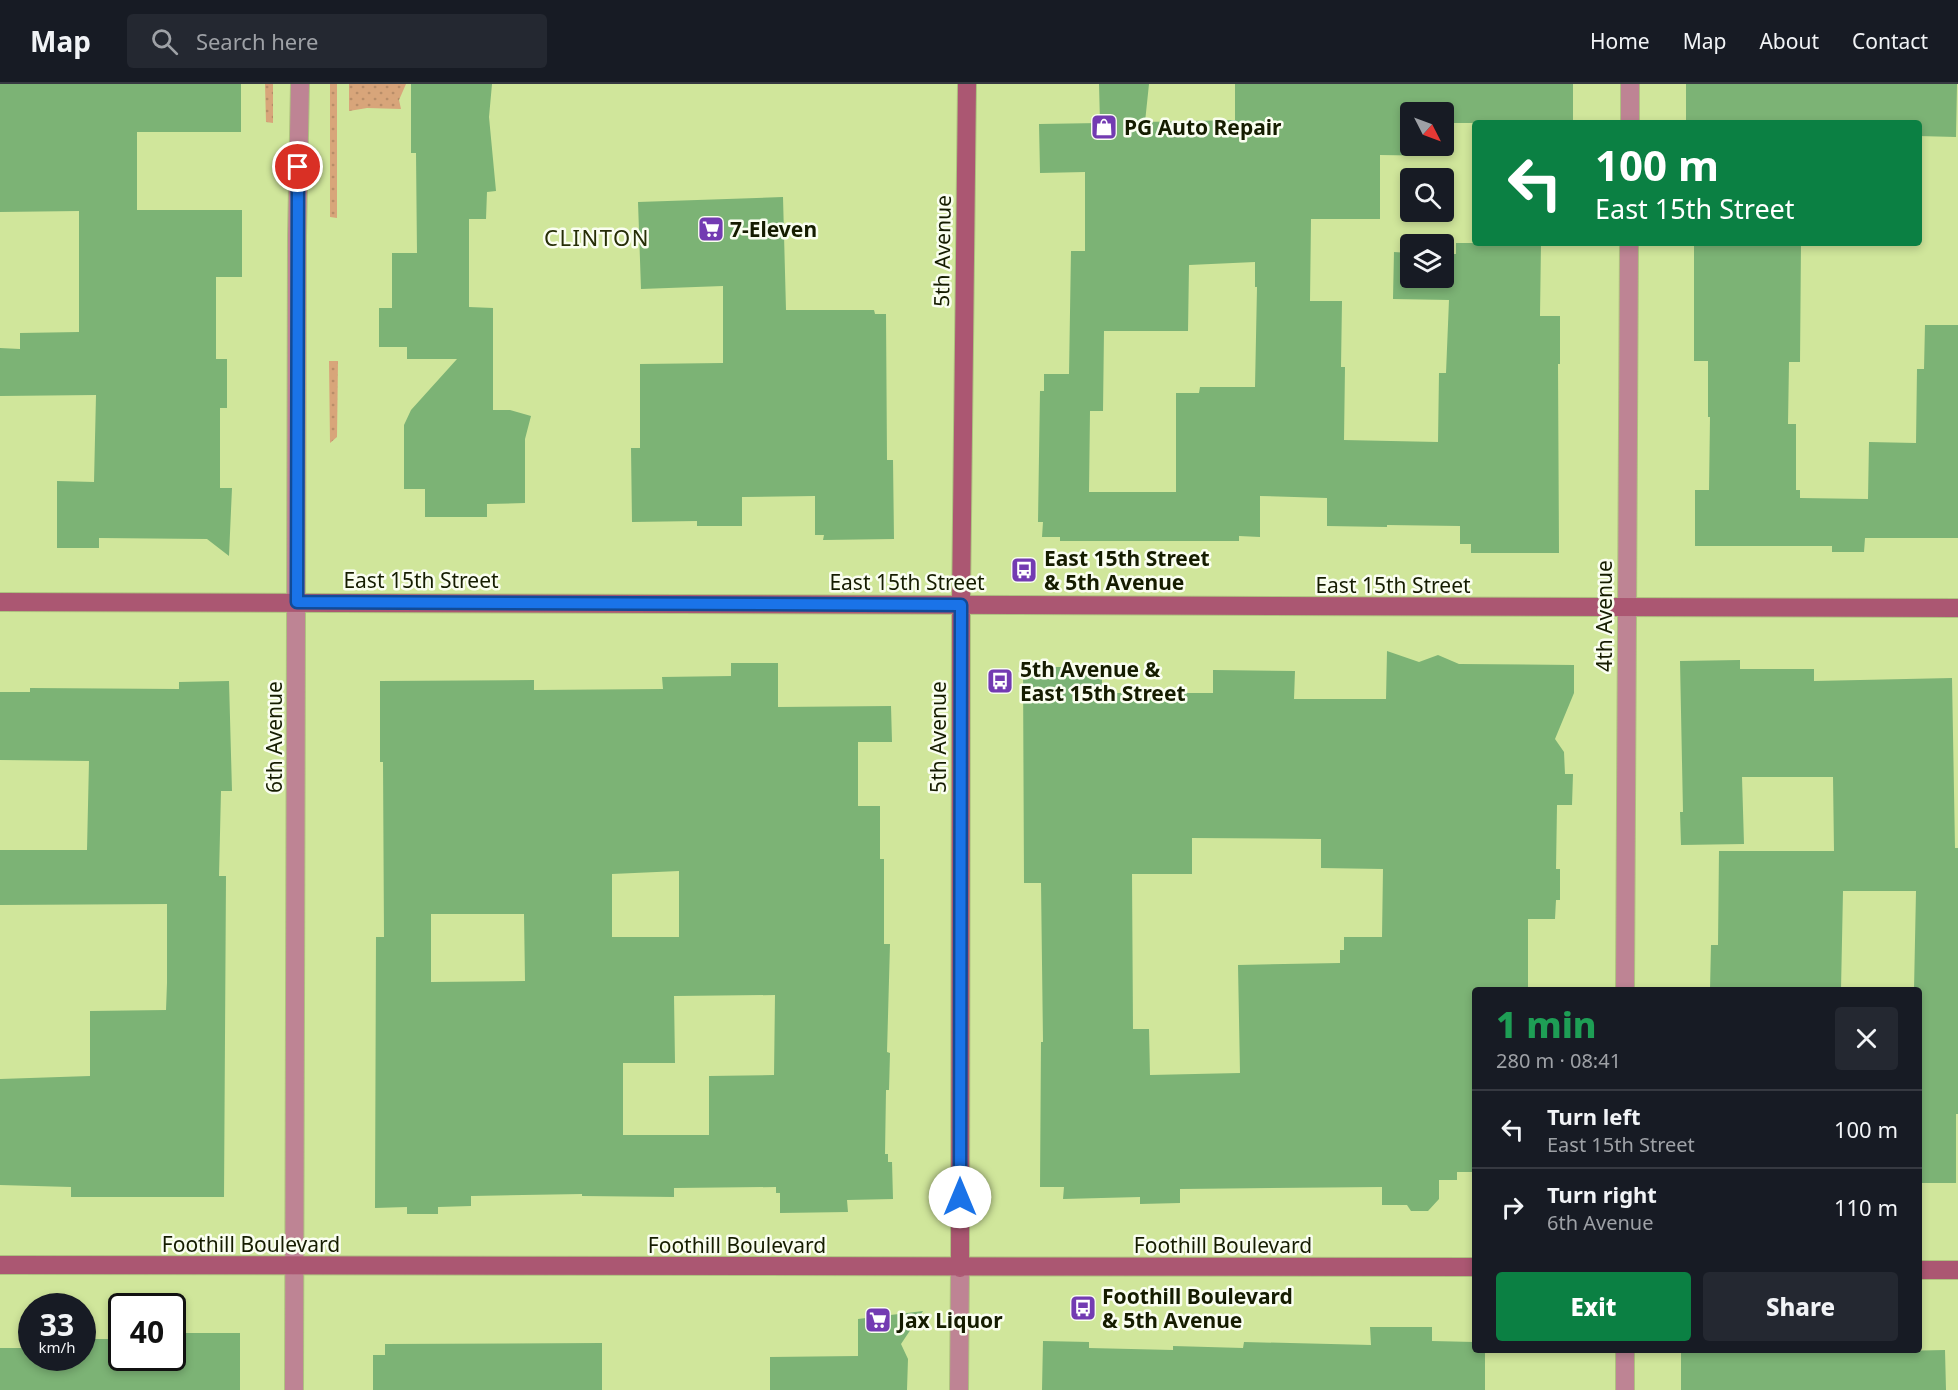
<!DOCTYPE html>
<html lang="en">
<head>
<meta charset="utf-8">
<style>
  body { margin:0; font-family:"Noto Sans",sans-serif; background:#242831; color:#f1f3f6; height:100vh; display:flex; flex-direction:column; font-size:22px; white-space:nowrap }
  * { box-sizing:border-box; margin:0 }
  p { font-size:20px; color:#9ea1a6 }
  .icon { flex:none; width:33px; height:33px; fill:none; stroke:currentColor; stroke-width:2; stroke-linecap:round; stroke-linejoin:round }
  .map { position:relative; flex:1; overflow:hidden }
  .side { position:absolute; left:1472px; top:903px; width:450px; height:366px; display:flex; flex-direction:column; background:#171b24; border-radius:6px; box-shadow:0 3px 9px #0003 }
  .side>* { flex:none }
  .guide { position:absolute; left:1472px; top:36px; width:450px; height:126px; border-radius:6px; box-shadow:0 3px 9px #0003; background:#0b8043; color:#fff; overflow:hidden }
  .needle { width:39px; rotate:132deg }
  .controls { position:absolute; left:1400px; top:18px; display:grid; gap:12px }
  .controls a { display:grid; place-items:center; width:54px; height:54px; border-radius:6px; background:#171b24; box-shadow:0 3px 9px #0003; font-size:30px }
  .speed { position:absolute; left:18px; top:1209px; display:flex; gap:12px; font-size:30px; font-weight:700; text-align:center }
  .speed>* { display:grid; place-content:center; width:78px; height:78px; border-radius:50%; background:#171b24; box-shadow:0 3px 9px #0003; line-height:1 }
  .speed small { font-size:15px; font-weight:400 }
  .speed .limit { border:3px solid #111; border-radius:9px; background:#fff; color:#111 }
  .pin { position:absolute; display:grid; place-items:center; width:51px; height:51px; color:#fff; margin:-26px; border:3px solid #fff; border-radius:50%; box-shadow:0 2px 6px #0007 }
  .me { position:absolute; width:66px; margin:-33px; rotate:0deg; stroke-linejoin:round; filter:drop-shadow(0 0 4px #0008) }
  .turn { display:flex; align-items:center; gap:21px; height:126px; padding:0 24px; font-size:27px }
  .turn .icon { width:78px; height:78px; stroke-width:2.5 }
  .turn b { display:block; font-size:42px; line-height:51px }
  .round { display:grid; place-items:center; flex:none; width:63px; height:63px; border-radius:6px; background:#242831 }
  .overview { display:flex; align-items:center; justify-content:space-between; height:102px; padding:0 24px }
  h1 { font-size:36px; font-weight:800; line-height:45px; color:#1e9e55 }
  .button { display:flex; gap:12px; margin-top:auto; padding:12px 24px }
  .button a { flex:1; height:69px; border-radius:6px; background:#0b8043; color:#fff; font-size:24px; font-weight:800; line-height:69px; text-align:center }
  .button a+a { background:#242831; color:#f1f3f6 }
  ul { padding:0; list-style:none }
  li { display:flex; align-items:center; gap:18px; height:78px; padding:0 24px; border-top:2px solid #363941 }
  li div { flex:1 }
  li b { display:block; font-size:22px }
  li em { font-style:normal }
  header { display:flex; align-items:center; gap:36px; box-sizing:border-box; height:84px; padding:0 30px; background:#171b24; border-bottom:2px solid #363941 }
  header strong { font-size:28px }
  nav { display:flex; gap:33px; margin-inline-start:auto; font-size:21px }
  .search { width:420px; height:54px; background:#242831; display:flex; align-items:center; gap:15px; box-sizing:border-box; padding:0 21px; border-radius:6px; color:#9ea1a6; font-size:22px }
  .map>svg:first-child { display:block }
  .grass { fill:url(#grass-dots) }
  .building { fill:#7cb375; fill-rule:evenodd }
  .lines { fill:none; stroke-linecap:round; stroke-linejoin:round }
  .street-casing { stroke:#aec27f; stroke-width:20 }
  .secondary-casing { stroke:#aec27f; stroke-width:20 }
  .street { stroke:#be8494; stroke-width:18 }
  .secondary { stroke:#ab5772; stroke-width:18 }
  .route-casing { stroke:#114b97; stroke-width:15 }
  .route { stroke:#1a73e8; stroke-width:10 }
  .labels { text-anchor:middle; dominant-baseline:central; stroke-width:5; stroke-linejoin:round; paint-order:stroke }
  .poi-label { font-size:21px; font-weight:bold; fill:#151c00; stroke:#fafef0; text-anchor:start }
  .street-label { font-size:21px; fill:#151c00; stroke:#fafef0 }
  .neighbourhood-label { font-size:22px; letter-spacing:1.5px; fill:#262e07; stroke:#fafef0 }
</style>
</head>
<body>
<header>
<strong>Map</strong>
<div class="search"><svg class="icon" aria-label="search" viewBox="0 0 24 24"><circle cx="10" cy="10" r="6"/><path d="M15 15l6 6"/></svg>Search here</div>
<nav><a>Home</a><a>Map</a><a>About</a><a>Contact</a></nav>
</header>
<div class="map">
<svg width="1958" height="1306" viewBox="0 0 1958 1306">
  <defs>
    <pattern id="grass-dots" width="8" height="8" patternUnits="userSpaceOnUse" patternTransform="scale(1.5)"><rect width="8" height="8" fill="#d8a57a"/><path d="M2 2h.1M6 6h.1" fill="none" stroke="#b88d68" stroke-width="1.8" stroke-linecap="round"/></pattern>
  </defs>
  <rect width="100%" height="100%" fill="#d0e69b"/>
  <path class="grass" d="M 265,0 L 273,0 L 273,39 L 266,38 Z
    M 330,0 L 337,0 L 337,134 L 330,133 Z
    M 349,0 L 406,0 L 399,16 L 401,25 L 367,24 L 349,27 Z
    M 329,277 L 338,277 L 337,353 L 330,359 Z"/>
  <path class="building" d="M 0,0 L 241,0 L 241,48 L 137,48 L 137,126 L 242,126 L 242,193 L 216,193 L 216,275 L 227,275 L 227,324 L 220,324 L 220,404 L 232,404 L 229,472 L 207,455 L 99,454 L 99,464 L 57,464 L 57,397 L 94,398 L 96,311 L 0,312 L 0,264 L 20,265 L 20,249 L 79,248 L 79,127 L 0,128 Z
    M 411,0 L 492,0 L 489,33 L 496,107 L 487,108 L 486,135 L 469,135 L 469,223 L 493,224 L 493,326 L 510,326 L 531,332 L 525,355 L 525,419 L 487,420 L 487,433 L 425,433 L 425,405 L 404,405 L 404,341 L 411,326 L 457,275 L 407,275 L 407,263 L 379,263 L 379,224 L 392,224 L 392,169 L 417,169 L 416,69 L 411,69 Z
    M 1099,0 L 1149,0 L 1145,38 L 1235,36 L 1235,0 L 1573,0 L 1573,39 L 1447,39 L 1446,72 L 1380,71 L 1380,135 L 1311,135 L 1310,217 L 1342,217 L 1341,283 L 1345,283 L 1344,356 L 1438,358 L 1439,289 L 1446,289 L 1449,216 L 1393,215 L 1394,168 L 1410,169 L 1410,194 L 1443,194 L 1443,170 L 1456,170 L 1456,159 L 1541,159 L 1540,232 L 1560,232 L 1560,280 L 1558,280 L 1559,469 L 1471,469 L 1471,460 L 1460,460 L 1460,442 L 1387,441 L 1387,443 L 1327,442 L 1327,414 L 1260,412 L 1260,453 L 1239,452 L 1239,457 L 1060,457 L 1060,453 L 1042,453 L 1043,438 L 1038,438 L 1040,307 L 1044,307 L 1044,290 L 1069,290 L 1071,167 L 1085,167 L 1085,88 L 1040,89 L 1039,40 L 1100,39 ZM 1410,28 L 1443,28 L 1443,62 L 1410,62 ZM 1255,178 L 1255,203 L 1257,203 L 1255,303 L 1200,303 L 1199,309 L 1176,309 L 1176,408 L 1089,408 L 1090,327 L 1103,327 L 1104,247 L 1188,247 L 1189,181 Z
    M 1686,0 L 1957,0 L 1956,53 L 1918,52 L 1918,39 L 1686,39 Z
    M 783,113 L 786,226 L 874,226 L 875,230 L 886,230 L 887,376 L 893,376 L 894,455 L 823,456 L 824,451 L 815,451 L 815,412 L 742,413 L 742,442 L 697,442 L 697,437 L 632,438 L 631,364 L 640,364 L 640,280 L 723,279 L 723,202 L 641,205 L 638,118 Z
    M 1694,159 L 1801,159 L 1800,278 L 1789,278 L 1788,340 L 1796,340 L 1796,406 L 1800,406 L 1800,414 L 1868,415 L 1869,358 L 1916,359 L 1917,285 L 1924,285 L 1925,241 L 1958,241 L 1958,454 L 1865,454 L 1864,468 L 1832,468 L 1832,462 L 1695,462 L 1695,406 L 1709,406 L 1710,333 L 1708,333 L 1708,277 L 1694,277 Z
    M 1387,567 L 1419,578 L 1438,571 L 1459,580 L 1574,581 L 1574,609 L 1555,655 L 1564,668 L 1565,690 L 1573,690 L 1572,721 L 1557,721 L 1556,785 L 1560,785 L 1560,816 L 1556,816 L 1555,835 L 1528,835 L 1528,906 L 1474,906 L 1474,1088 L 1457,1088 L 1457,1096 L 1439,1096 L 1439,1115 L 1428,1127 L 1411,1127 L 1407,1121 L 1382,1121 L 1382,1103 L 1180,1105 L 1180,1119 L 1140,1120 L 1140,1113 L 1063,1115 L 1064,1103 L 1040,1103 L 1041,958 L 1043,958 L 1041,799 L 1024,799 L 1023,583 L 1102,583 L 1102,609 L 1213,609 L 1213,586 L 1295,587 L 1294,615 L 1386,615 ZM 1192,754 L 1321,755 L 1321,784 L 1383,785 L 1382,853 L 1344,853 L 1344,866 L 1340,866 L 1340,879 L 1238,881 L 1240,989 L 1150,991 L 1149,945 L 1133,945 L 1132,790 L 1192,790 Z
    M 1740,576 L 1740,585 L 1814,585 L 1814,597 L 1952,594 L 1955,764 L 1958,764 L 1958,1030 L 1956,1030 L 1956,1099 L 1918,1099 L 1918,906 L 1914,906 L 1916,807 L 1843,807 L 1841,906 L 1710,906 L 1711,861 L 1718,861 L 1719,767 L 1834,767 L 1833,693 L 1742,693 L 1744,760 L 1681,761 L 1680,728 L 1683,728 L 1680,577 Z
    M 731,579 L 778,579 L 778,623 L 891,622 L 892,658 L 858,658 L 858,722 L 880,722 L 880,775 L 884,775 L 884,860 L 890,860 L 887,968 L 890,969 L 889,1006 L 886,1006 L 885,1070 L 888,1070 L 888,1078 L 892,1078 L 893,1115 L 847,1116 L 848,1128 L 780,1129 L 780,1109 L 776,1109 L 776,1103 L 674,1104 L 674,1113 L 582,1112 L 582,1110 L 471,1112 L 471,1122 L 438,1123 L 438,1130 L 407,1130 L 407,1123 L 375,1124 L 376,853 L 384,853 L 383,678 L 380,678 L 380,597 L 534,596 L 534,606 L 663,605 L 662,593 L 731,592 ZM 679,787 L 679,853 L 612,853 L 612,790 ZM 431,830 L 524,830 L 525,897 L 431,898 ZM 775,911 L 774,991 L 709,992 L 709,1051 L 623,1051 L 623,979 L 675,979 L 674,912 Z
    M 229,597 L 232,707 L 221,707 L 219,792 L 226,792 L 224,1113 L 71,1113 L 71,1103 L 0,1101 L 0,995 L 90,992 L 90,927 L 166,926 L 167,899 L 167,820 L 0,821 L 0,766 L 87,766 L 89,677 L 0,676 L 0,608 L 30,608 L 30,604 L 179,605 L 179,598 Z
    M 923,1227 L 901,1260 L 908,1275 L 907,1306 L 770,1306 L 770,1273 L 858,1272 L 858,1235 Z
    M 1370,1243 L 1432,1243 L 1432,1257 L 1474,1258 L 1474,1266 L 1485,1266 L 1485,1306 L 1042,1306 L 1043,1257 L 1089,1258 L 1089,1264 L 1173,1266 L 1173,1262 L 1243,1264 L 1244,1258 L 1371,1261 Z
    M 172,1249 L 240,1249 L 240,1306 L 0,1306 L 0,1264 L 32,1264 L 32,1274 L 82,1274 L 82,1255 L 122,1255 L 122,1274 L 172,1274 Z
    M 602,1259 L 602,1306 L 373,1306 L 373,1271 L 385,1271 L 385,1260 Z
    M 1754,1266 L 1799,1266 L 1799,1269 L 1945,1266 L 1946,1306 L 1681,1306 L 1681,1268 L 1754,1268 Z"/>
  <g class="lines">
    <defs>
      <path id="street" d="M 1630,39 L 1630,0
        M 1625,906 L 1629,159
        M 294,1306 L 297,152 L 300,0
        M 959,1306 L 960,1184
        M 1625,1306 L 1625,1266"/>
      <path id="secondary" d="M 0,518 L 1958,524
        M 0,1181 L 1474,1183
        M 960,1184 L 961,521 L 967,0
        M 1918,1186 L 1958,1186"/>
    </defs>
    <use href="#street" class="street-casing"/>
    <use href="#secondary" class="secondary-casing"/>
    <use href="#street" class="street"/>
    <use href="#secondary" class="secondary"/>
  </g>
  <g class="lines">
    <defs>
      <path id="route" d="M 298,83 L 297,518 L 961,521 L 960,1113"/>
    </defs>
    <use href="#route" class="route-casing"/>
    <use href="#route" class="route"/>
  </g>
  <defs>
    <symbol id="shop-square" viewBox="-11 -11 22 22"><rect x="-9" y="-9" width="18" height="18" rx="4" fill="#733bb2" stroke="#fafef0"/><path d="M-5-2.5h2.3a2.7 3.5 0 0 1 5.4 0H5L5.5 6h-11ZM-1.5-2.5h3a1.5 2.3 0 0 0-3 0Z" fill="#fff"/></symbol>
    <symbol id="supermarket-square" viewBox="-11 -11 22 22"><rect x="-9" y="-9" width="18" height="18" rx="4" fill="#733bb2" stroke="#fafef0"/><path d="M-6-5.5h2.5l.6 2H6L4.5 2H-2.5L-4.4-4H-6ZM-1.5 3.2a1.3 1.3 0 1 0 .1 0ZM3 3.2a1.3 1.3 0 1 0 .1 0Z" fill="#fff"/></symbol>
    <symbol id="bus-square" viewBox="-11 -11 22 22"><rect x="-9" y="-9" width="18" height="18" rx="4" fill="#733bb2" stroke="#fafef0"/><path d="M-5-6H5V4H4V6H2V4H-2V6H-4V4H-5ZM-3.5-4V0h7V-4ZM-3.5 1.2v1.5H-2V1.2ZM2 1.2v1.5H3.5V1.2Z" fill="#fff"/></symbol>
  </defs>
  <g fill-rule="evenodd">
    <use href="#shop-square" x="1089" y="28" width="30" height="30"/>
    <use href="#supermarket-square" x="696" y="130" width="30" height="30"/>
    <use href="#bus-square" x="1009" y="471" width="30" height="30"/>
    <use href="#bus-square" x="985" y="582" width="30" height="30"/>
    <use href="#bus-square" x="1068" y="1209" width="30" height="30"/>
    <use href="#supermarket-square" x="863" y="1221" width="30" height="30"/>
  </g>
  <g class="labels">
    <g class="poi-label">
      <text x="1124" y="43">PG Auto Repair</text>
      <text x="730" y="145">7-Eleven</text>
      <text x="1044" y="474">East 15th Street<tspan x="1044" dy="24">&amp; 5th Avenue</tspan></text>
      <text x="1020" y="585">5th Avenue &amp;<tspan x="1020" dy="24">East 15th Street</tspan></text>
      <text x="1102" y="1212">Foothill Boulevard<tspan x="1102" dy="24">&amp; 5th Avenue</tspan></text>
      <text x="898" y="1236">Jax Liquor</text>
    </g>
    <g class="street-label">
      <text transform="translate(942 167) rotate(-89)">5th Avenue</text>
      <text x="421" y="496">East 15th Street</text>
      <text x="907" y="498">East 15th Street</text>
      <text x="1393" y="501">East 15th Street</text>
      <text transform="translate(1604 532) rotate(-90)">4th Avenue</text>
      <text transform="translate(274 653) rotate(-90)">6th Avenue</text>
      <text transform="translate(938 653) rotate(-90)">5th Avenue</text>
      <text x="251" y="1160">Foothill Boulevard</text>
      <text x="737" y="1161">Foothill Boulevard</text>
      <text x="1223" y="1161">Foothill Boulevard</text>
    </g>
    <g class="neighbourhood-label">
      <text x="597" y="153">CLINTON</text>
    </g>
  </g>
</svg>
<div class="controls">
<a><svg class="needle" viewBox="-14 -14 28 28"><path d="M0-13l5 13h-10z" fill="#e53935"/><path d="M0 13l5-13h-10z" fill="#9ea1a6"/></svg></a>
<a><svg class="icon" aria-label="search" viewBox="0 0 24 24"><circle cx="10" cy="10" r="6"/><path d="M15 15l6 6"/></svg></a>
<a><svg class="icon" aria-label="layers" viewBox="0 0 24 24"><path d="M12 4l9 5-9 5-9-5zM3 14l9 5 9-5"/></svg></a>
</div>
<div class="speed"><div>33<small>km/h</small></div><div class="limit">40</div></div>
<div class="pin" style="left:298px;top:83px;background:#d93025"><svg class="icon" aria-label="arrive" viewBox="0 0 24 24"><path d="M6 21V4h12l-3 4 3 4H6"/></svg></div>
<svg class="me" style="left:960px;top:1113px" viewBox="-20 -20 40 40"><circle r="19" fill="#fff"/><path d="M0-13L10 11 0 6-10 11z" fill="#1a73e8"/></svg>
<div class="guide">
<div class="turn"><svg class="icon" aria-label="left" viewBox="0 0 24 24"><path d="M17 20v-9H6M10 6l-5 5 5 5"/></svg><div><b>100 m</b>East 15th Street</div></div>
</div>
<section class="side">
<div class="overview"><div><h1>1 min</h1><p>280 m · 08:41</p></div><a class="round"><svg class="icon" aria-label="close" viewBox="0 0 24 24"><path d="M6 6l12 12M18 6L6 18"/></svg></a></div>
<ul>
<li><svg class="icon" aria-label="left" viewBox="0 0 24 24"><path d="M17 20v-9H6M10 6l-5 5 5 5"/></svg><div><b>Turn left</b><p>East 15th Street</p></div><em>100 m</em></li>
<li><svg class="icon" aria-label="right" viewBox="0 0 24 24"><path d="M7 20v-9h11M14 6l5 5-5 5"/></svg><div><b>Turn right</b><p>6th Avenue</p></div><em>110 m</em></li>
</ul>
<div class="button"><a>Exit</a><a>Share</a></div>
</section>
</div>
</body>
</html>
